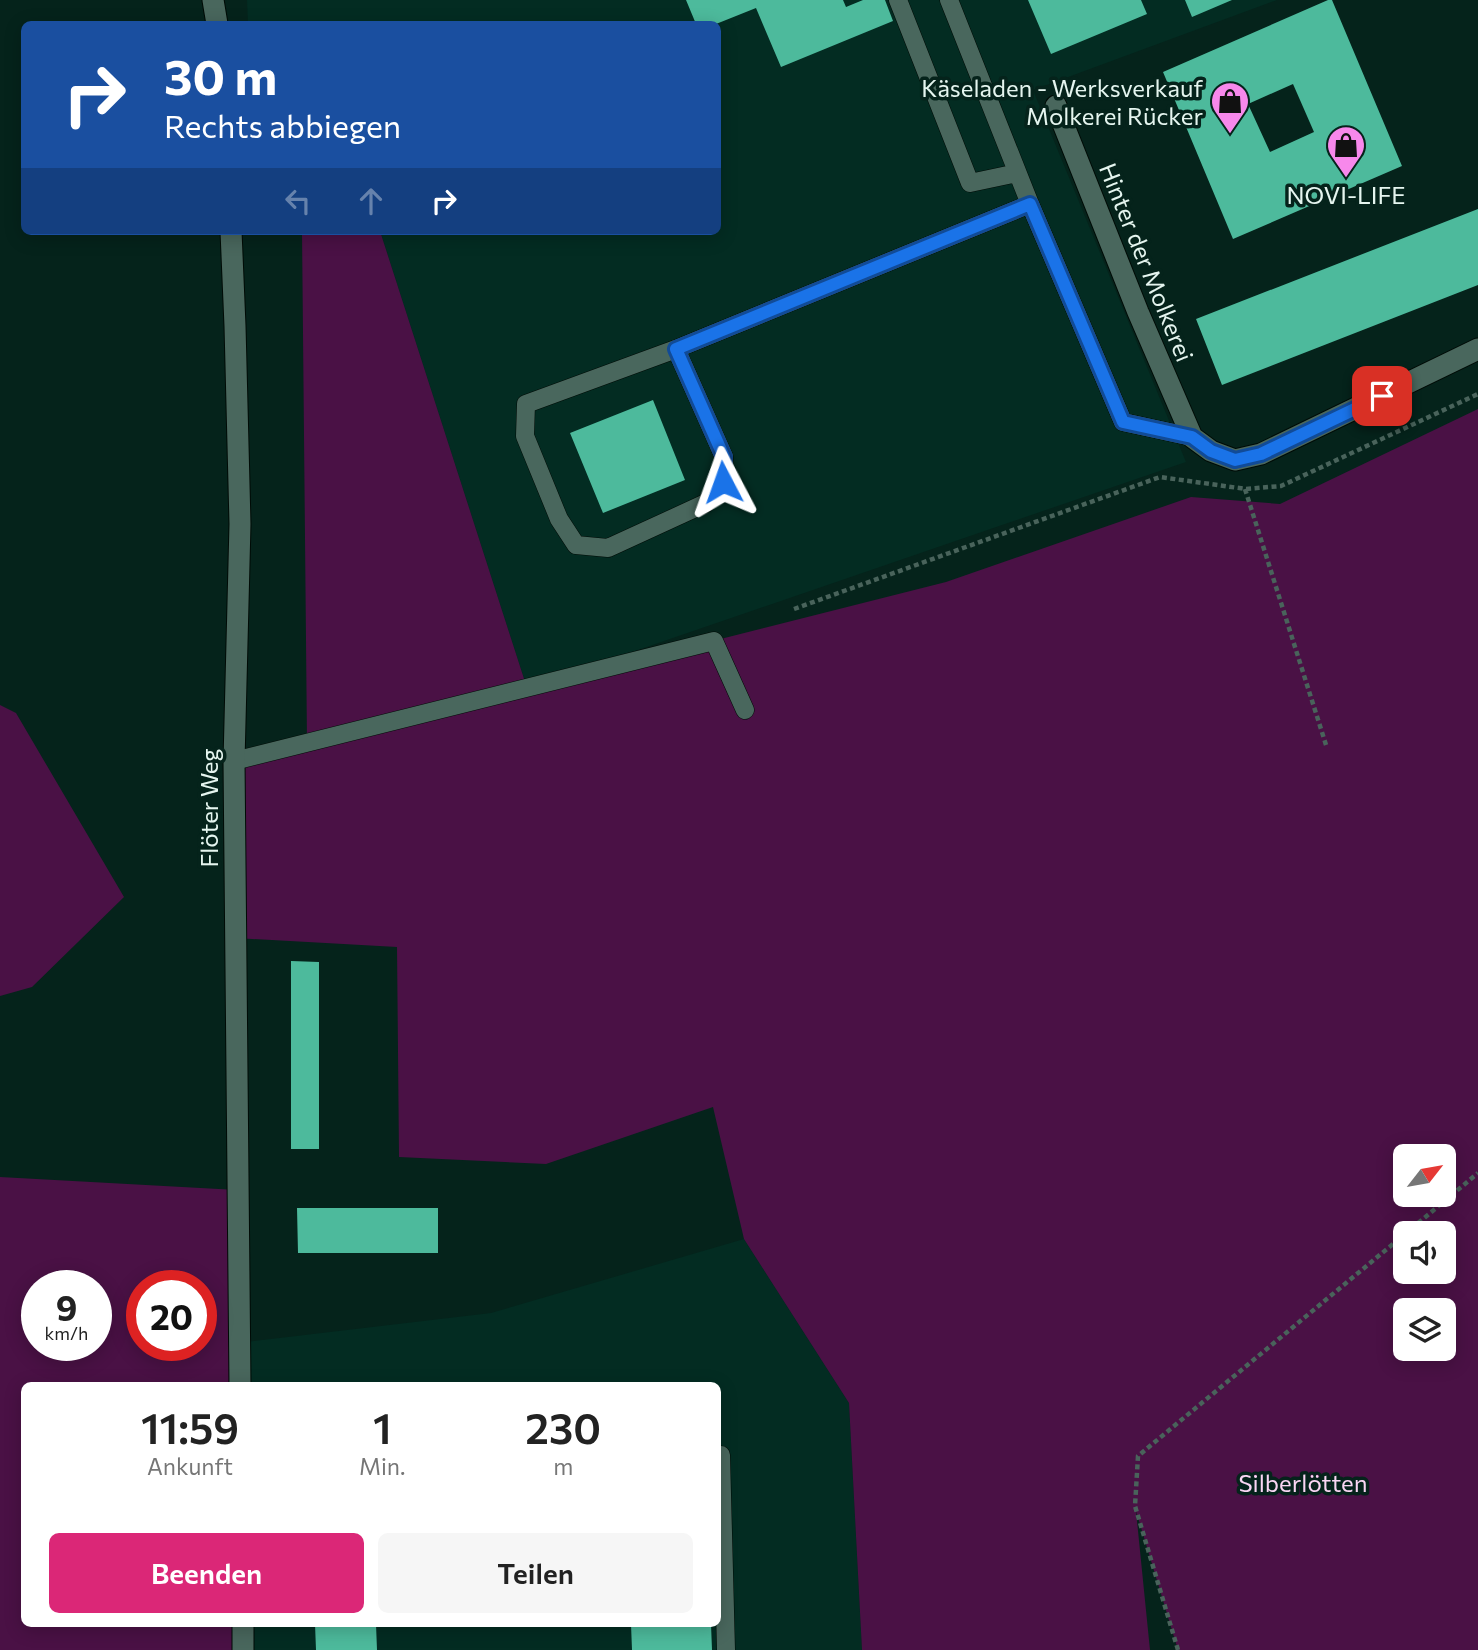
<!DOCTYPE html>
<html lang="de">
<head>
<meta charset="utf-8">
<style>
  body { margin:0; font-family:Commissioner,sans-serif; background:#f6f6f6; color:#222; height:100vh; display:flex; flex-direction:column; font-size:26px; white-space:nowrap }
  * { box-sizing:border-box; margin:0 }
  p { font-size:23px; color:#767676 }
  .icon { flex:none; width:38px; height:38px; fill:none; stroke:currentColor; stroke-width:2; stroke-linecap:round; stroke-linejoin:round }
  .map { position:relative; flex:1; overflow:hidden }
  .side { position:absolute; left:21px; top:1382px; width:700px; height:245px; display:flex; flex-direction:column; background:#fff; border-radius:10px; box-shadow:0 4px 18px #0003 }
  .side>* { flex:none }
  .banner { position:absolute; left:21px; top:21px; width:700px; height:214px; border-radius:10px; box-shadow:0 4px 18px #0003; background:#1a4fa0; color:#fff; overflow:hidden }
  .needle { width:46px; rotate:59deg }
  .buttons { position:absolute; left:1393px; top:1144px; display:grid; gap:14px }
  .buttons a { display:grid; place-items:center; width:63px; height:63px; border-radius:10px; background:#fff; box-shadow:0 4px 18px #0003; font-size:35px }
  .speed { position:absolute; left:21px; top:1270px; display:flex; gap:14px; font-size:35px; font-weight:700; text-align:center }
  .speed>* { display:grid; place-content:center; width:91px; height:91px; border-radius:50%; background:#fff; box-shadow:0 4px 18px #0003; line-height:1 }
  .speed small { font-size:18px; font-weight:400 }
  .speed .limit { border:10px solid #d22; background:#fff; color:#111 }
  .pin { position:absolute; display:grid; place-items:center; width:60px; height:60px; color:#fff; margin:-30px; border-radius:14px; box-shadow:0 4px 10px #0006 }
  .me { position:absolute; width:77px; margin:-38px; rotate:356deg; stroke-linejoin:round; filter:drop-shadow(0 0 5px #0008) }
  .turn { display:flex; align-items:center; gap:24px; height:147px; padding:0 28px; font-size:32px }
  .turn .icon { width:91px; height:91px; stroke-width:2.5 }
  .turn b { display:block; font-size:49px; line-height:60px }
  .lanes { display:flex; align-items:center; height:66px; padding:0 28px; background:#0003; justify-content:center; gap:35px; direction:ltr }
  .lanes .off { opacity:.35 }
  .eta { display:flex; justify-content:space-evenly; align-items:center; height:119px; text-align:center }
  .eta b { font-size:42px; font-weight:600; line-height:49px }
  .button { display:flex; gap:14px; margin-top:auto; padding:14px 28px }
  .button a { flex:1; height:80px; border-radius:10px; background:#db2777; color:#fff; font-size:28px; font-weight:600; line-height:80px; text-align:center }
  .button a+a { background:#f6f6f6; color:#222 }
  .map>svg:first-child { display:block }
  .built { fill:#032c22 }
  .green { fill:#4a1145; fill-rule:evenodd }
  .building { fill:#4dba9c; fill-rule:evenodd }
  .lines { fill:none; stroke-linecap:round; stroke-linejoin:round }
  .service-casing { stroke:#000b06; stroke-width:19 }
  .minor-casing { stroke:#000b06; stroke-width:23 }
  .path { stroke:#49635b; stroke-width:4.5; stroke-dasharray:5 3.5; stroke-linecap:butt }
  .service { stroke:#49675d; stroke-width:18 }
  .minor { stroke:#49675d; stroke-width:21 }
  .route-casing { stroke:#114b97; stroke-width:18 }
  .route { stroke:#1a73e8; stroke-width:12 }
  .labels { text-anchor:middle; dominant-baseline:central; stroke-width:7; stroke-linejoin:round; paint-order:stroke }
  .poi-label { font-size:24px; fill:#e5f5ef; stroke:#05231b; text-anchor:end }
  .street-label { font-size:24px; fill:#e5f5ef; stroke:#05231b }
  .park-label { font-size:24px; fill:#fad6f4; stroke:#05231b }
</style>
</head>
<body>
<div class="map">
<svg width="1478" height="1650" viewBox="0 0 1478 1650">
  <rect width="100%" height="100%" fill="#05231b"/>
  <path class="built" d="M 247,0 L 1277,0 L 1033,90 L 1186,462 L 527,688 L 380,231 L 718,231 L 718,24 L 248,24 Z
    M 744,1239 L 849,1403 L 862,1650 L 243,1650 L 243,1624 L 718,1624 L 718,1386 L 238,1386 L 237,1343 L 491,1313 Z"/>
  <path class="green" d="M 302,231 L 380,231 L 527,688 L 946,582 L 1191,497 L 1280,504 L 1478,409 L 1478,1650 L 1178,1650 L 1136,1511 L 1150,1650 L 862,1650 L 849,1403 L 744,1239 L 713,1107 L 546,1164 L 399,1157 L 397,947 L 235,938 L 234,761 L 307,743 ZM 1405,1157 L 1444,1157 L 1444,1195 L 1405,1195 ZM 1405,1234 L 1444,1234 L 1444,1272 L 1405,1272 ZM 1405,1311 L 1444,1311 L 1444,1349 L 1405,1349 Z
    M 0,705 L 16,713 L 124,897 L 32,987 L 0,996 Z
    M 0,1177 L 237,1190 L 238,1386 L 24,1386 L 24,1624 L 243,1624 L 243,1650 L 0,1650 ZM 37,1286 L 96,1286 L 96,1346 L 37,1346 ZM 142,1286 L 201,1286 L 201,1346 L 142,1346 Z"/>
  <path class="building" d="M 686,0 L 843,0 L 846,7 L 863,0 L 885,0 L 893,21 L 781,67 L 756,8 L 716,24 L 696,24 Z
    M 1028,0 L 1141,0 L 1147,14 L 1051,54 Z
    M 1185,0 L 1232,0 L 1192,17 Z
    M 1328,0 L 1332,0 L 1402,166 L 1233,239 L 1163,72 ZM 1293,84 L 1314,132 L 1270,152 L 1248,104 Z
    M 1478,209 L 1478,285 L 1222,385 L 1196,319 Z
    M 653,400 L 685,480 L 603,513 L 570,433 Z
    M 291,961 L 319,962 L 319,1149 L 291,1149 Z
    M 297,1208 L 438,1208 L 438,1253 L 298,1253 Z
    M 315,1624 L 376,1624 L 377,1650 L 316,1650 Z
    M 631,1624 L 711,1624 L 712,1650 L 632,1650 Z"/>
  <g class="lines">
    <defs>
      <path id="service" d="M 898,0 L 970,183 L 1017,173
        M 949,0 L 1030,204 L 1123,422 L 1192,437
        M 676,349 L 724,457 L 723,482 L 706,503 L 608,548 L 576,545 L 559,519 L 525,436 L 526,404 L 676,349 L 1030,204
        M 234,761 L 714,641 L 745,710
        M 721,1455 L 726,1650"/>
      <path id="minor" d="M 213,0 L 217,24
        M 1056,106 L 1138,312 L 1192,437 L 1211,451 L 1235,460 L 1261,454 L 1478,349
        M 231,231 L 235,326 L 240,524 L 234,761 L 240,1386
        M 243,1624 L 243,1650"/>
    </defs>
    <use href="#service" class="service-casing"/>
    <use href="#minor" class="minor-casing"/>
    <path class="path" d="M 1245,489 L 1327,748
      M 794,609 L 1160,477 L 1246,489 L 1281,486 L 1478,394
      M 1405,1234 L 1478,1173
      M 1178,1650 L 1135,1506 L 1138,1456 L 1405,1234"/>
    <use href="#service" class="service"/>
    <use href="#minor" class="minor"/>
  </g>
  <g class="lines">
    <defs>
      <path id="route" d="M 723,482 L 724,457 L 676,349 L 1030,204 L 1123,422 L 1192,437 L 1211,451 L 1235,460 L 1261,454 L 1382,396"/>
    </defs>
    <use href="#route" class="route-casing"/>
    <use href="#route" class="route"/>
  </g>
  <defs>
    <symbol id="shop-pin" viewBox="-11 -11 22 30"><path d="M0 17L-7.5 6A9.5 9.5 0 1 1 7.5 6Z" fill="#f788eb" stroke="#05231b"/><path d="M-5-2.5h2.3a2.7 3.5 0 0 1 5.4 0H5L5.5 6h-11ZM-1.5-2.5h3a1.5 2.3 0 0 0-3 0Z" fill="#111"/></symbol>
  </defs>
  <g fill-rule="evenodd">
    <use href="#shop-pin" x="1208" y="79" width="44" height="60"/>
    <use href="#shop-pin" x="1324" y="123" width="44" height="60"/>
  </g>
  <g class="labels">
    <g class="poi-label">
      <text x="1203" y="87">Käseladen - Werksverkauf<tspan x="1203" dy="28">Molkerei Rücker</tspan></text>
      <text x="1346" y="194" text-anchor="middle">NOVI-LIFE</text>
    </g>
    <g class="street-label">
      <text transform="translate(1147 262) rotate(68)">Hinter der Molkerei</text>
      <text transform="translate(208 808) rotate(-90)">Flöter Weg</text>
    </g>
    <g class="park-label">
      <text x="1303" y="1482">Silberlötten</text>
    </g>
  </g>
</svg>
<div class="buttons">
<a><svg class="needle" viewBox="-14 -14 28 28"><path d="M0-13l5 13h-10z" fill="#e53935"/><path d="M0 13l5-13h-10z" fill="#767676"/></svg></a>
<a><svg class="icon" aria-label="sound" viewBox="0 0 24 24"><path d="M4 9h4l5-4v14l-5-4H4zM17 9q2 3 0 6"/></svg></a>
<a><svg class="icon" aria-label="layers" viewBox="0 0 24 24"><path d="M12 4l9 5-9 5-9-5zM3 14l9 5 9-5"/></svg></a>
</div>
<div class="speed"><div>9<small>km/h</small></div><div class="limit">20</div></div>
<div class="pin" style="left:1382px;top:396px;background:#d93025"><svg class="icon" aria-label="arrive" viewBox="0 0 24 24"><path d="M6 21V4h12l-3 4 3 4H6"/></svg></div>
<svg class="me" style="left:723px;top:482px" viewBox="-20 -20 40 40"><path d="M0-17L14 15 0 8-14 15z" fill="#1a73e8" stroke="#fff" stroke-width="4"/></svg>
<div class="banner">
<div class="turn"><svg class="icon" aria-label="right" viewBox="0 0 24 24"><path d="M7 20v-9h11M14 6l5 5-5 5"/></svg><div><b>30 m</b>Rechts abbiegen</div></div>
<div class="lanes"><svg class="icon off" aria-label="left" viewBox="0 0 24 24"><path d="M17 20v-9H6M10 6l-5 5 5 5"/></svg><svg class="icon off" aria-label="ahead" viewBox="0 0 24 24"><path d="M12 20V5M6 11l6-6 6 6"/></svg><svg class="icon" aria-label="right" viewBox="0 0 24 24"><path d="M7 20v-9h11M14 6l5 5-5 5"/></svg></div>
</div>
<section class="side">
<div class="eta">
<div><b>11:59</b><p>Ankunft</p></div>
<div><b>1</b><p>Min.</p></div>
<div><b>230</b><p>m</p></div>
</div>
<div class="button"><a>Beenden</a><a>Teilen</a></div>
</section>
</div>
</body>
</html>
